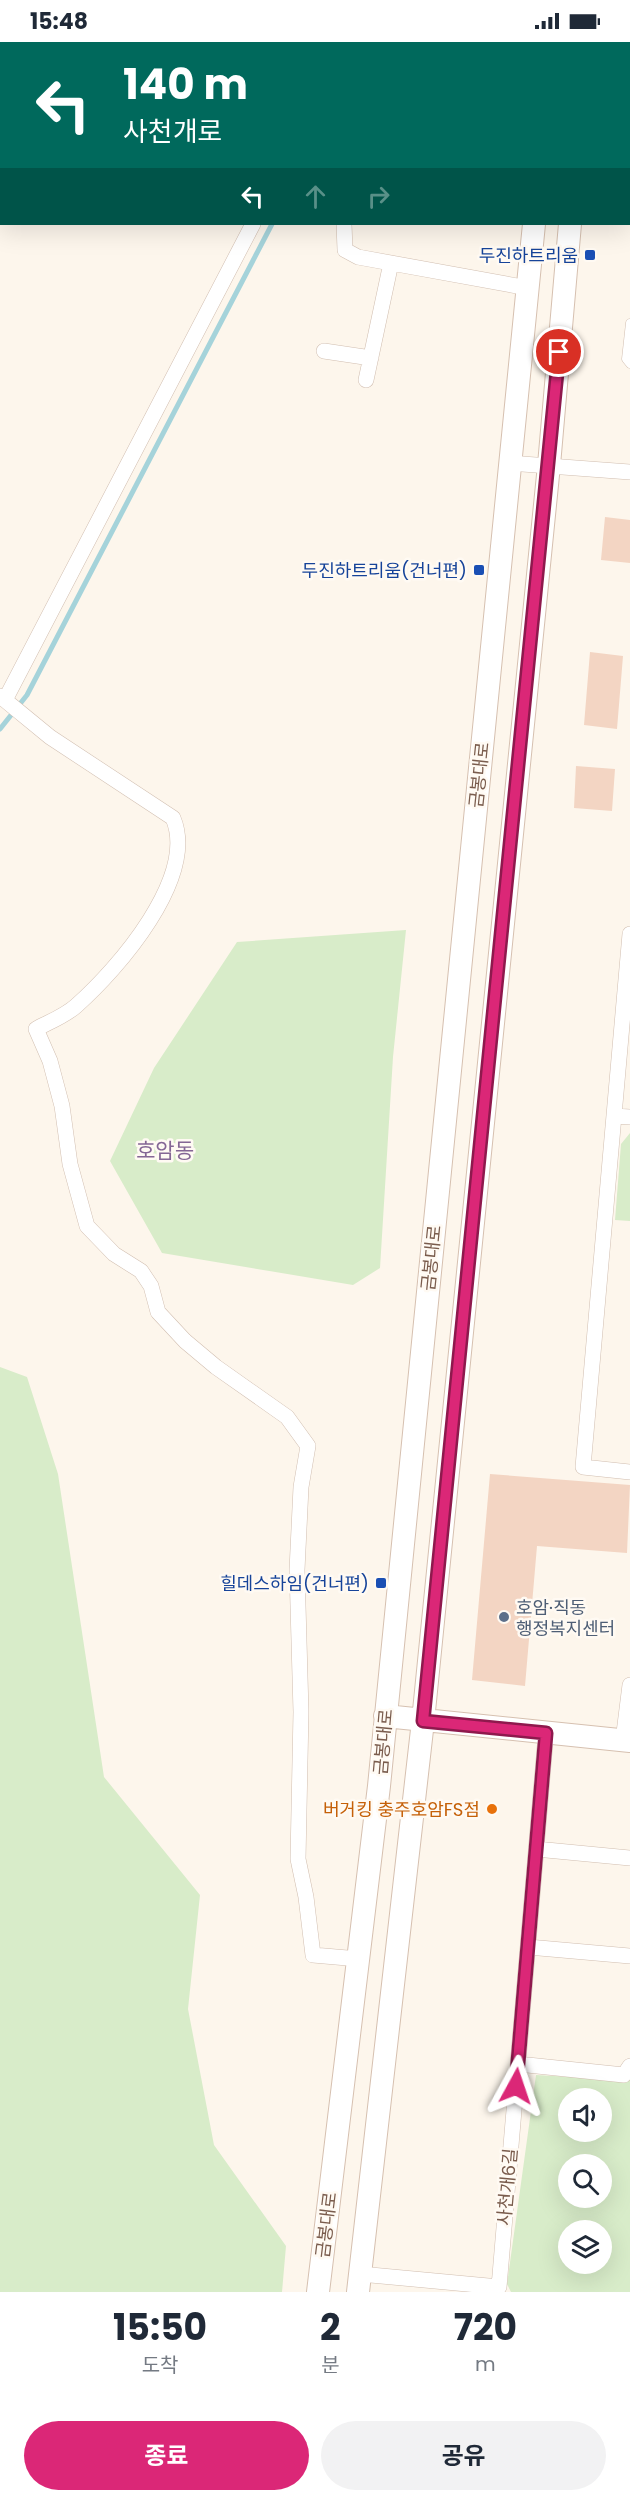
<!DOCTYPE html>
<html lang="ko">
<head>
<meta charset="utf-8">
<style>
  body { margin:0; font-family:Poppins,"Noto Sans KR",sans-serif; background:#f2f2f3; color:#1f2937; height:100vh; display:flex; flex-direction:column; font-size:22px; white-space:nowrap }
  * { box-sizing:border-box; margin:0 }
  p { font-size:20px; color:#747a83 }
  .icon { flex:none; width:33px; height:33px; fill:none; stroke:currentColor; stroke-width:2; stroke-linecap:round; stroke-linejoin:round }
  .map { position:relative; height:2250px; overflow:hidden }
  .drawer { display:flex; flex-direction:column; background:#fff; flex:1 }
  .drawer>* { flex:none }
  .banner { position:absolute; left:0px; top:0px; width:630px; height:183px; box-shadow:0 6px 24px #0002; background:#00695c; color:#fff; overflow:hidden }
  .fabs { position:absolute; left:558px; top:2046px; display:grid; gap:12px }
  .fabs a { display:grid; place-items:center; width:54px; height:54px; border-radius:50%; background:#fff; box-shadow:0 6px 24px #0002; font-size:30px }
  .pin { position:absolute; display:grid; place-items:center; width:51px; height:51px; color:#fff; margin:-26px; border:3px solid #fff; border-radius:50%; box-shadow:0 2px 6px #0007 }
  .me { position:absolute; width:66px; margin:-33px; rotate:5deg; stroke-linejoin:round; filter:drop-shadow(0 0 4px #0008) }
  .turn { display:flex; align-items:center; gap:21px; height:126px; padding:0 24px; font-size:27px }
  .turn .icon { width:78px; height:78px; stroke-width:2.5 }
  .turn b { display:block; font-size:42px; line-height:51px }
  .lanes { display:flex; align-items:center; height:57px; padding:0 24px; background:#0003; justify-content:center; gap:30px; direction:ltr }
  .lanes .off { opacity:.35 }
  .eta { display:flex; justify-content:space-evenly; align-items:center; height:102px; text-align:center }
  .eta b { font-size:36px; font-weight:700; line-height:42px }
  .button { display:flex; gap:12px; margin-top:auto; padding:12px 24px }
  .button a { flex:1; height:69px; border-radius:36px; background:#db2777; color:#fff; font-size:24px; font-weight:700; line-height:69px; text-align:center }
  .button a+a { background:#f2f2f3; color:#1f2937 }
  .status { display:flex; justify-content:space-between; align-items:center; height:42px; padding:0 30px; background:#fff; direction:ltr }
  .status svg { height:16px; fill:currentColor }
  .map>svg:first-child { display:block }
  .green { fill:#d8ecc9; fill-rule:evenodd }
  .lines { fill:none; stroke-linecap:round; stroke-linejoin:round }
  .stream { stroke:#a5d3da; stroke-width:5 }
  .building { fill:#f3d5c3 }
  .lane-casing { stroke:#d1beb0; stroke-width:9 }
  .street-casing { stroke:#d1beb0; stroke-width:16 }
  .secondary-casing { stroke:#d6c0b0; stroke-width:24 }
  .lane { stroke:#fff; stroke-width:8 }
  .street { stroke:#fff; stroke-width:15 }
  .secondary { stroke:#fff; stroke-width:22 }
  .route-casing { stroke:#8e194d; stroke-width:15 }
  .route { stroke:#db2777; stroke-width:10 }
  .transit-dot { fill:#1a4fb4; stroke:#fffaf3; stroke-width:2 }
  .service-dot { fill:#5c6f8a; stroke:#fffaf3; stroke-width:2 }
  .food-dot { fill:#e8710a; stroke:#fffaf3; stroke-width:2 }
  .labels { text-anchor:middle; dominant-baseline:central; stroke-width:5; stroke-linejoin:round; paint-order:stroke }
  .transit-label { font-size:18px; fill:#164399; stroke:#fffaf3; text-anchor:end }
  .street-label { font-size:18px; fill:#7a5c4d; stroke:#fffaf3 }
  .service-label { font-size:18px; fill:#4e5e75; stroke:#fffaf3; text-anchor:start }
  .food-label { font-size:18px; fill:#c56008; stroke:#fffaf3; text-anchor:end }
  .quarter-label { font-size:21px; fill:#846695; stroke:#fffaf3 }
</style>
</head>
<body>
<div class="status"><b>15:48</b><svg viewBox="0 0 49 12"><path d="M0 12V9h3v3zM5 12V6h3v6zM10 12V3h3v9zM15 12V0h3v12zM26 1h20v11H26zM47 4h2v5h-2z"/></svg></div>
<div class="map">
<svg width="630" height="2250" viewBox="0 0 630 2250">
  <rect width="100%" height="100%" fill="#fdf6ec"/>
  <path class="green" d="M 406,888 L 393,1015 L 380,1226 L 353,1243 L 162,1211 L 110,1119 L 154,1026 L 237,900 Z
    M 630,1091 L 630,1179 L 615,1178 L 621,1102 Z
    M 0,1325 L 27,1335 L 58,1432 L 104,1735 L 200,1853 L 188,1967 L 214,2103 L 286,2204 L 282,2250 L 0,2250 Z
    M 536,2033 L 627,2038 L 630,2034 L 630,2250 L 511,2250 L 507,2242 ZM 568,2056 L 602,2056 L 602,2090 L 568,2090 ZM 568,2122 L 602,2122 L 602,2156 L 568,2156 ZM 568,2188 L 602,2188 L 602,2222 L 568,2222 Z"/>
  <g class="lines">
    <path class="stream" d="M 365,2 L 366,0
      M 0,687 L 27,653 L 272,182"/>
  </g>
  <path class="building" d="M 605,475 L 630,478 L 630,521 L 601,518 Z
    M 590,610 L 623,614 L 617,687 L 584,683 Z
    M 576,724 L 615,727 L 612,769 L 574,766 Z
    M 490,1432 L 630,1443 L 627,1511 L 537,1504 L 525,1644 L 472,1638 Z"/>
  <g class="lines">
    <defs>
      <path id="lane" d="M 630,281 L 626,317 L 630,322"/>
      <path id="street" d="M 347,2 L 347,0
        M 344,182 L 345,208 L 358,215 L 528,246
        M 324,309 L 371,316
        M 366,338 L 391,221
        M 509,421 L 630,430
        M 0,654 L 50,695 L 173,776 C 198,835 118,927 76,964 C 65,974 49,980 36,987 L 50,1019 L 62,1064 L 70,1122 L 87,1184 L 114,1212 L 141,1229 L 151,1244 L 158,1270 L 185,1299 L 216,1325 L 287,1375 L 308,1404 L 301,1445 L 297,1528 L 301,1670 L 298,1817 L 306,1855 L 313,1913 L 359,1917
        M 5,658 L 253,182
        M 630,892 L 583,1425 L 630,1430
        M 614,1074 L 630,1075
        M 623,1699 L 630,1643
        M 536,1807 L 630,1816
        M 528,1905 L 630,1914
        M 518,2022 L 624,2033 L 630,2024
        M 360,2232 L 499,2245 L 546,1691"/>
      <path id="secondary" d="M 553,2 L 553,0
        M 587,2 L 587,0
        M 385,1674 L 630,1699
        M 318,2250 L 379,1744 L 534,182
        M 358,2250 L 423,1679 L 549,423 L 570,182"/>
    </defs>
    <use href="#lane" class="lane-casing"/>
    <use href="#street" class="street-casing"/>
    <use href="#secondary" class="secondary-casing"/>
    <use href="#lane" class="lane"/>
    <use href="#street" class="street"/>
    <use href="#secondary" class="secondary"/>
  </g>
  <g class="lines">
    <defs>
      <path id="route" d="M 516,2044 L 546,1691 L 423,1679 L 559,310"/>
    </defs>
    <use href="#route" class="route-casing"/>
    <use href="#route" class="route"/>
  </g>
  <g class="transit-dot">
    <rect x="584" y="207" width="12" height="12" rx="3"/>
    <rect x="473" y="522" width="12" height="12" rx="3"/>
    <rect x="375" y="1535" width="12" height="12" rx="3"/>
  </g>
  <circle class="service-dot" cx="504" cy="1575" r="6"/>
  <circle class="food-dot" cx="492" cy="1767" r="6"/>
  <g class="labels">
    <g class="transit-label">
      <text x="578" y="213">두진하트리움</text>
      <text x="467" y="528">두진하트리움(건너편)</text>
      <text x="369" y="1541">힐데스하임(건너편)</text>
    </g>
    <g class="street-label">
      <text transform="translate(479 733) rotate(-84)">금봉대로</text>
      <text transform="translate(431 1216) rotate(-84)">금봉대로</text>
      <text transform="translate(383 1700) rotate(-85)">금봉대로</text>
      <text transform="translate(507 2145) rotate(-85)">사천개6길</text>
      <text transform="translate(326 2183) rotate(-83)">금봉대로</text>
    </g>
    <g class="service-label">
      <text x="516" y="1565">호암·직동<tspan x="516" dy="21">행정복지센터</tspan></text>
    </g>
    <g class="food-label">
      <text x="480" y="1767">버거킹 충주호암FS점</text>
    </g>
    <g class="quarter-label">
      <text x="165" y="1108">호암동</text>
    </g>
  </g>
</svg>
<div class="fabs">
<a><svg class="icon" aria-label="sound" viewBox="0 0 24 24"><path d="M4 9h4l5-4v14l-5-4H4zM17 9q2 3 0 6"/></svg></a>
<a><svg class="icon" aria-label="search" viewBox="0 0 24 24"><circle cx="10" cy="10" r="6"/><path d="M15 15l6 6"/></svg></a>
<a><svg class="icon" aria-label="layers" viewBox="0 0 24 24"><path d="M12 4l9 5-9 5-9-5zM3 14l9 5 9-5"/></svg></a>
</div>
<div class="pin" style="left:559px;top:310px;background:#d93025"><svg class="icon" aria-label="arrive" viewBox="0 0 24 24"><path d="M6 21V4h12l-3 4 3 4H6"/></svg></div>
<svg class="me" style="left:516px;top:2044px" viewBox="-20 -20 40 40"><path d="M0-17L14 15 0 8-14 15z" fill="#db2777" stroke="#fff" stroke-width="4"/></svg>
<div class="banner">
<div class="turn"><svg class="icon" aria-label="left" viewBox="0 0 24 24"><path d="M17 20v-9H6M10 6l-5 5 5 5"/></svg><div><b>140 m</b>사천개로</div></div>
<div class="lanes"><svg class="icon" aria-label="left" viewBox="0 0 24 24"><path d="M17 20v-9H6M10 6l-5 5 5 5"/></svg><svg class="icon off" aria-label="ahead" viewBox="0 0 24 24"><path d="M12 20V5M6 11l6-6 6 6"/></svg><svg class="icon off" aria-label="right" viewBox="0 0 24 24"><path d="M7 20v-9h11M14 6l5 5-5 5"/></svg></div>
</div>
</div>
<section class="drawer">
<div class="eta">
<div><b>15:50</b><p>도착</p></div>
<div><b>2</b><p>분</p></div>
<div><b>720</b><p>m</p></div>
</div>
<div class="button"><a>종료</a><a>공유</a></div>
</section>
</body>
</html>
